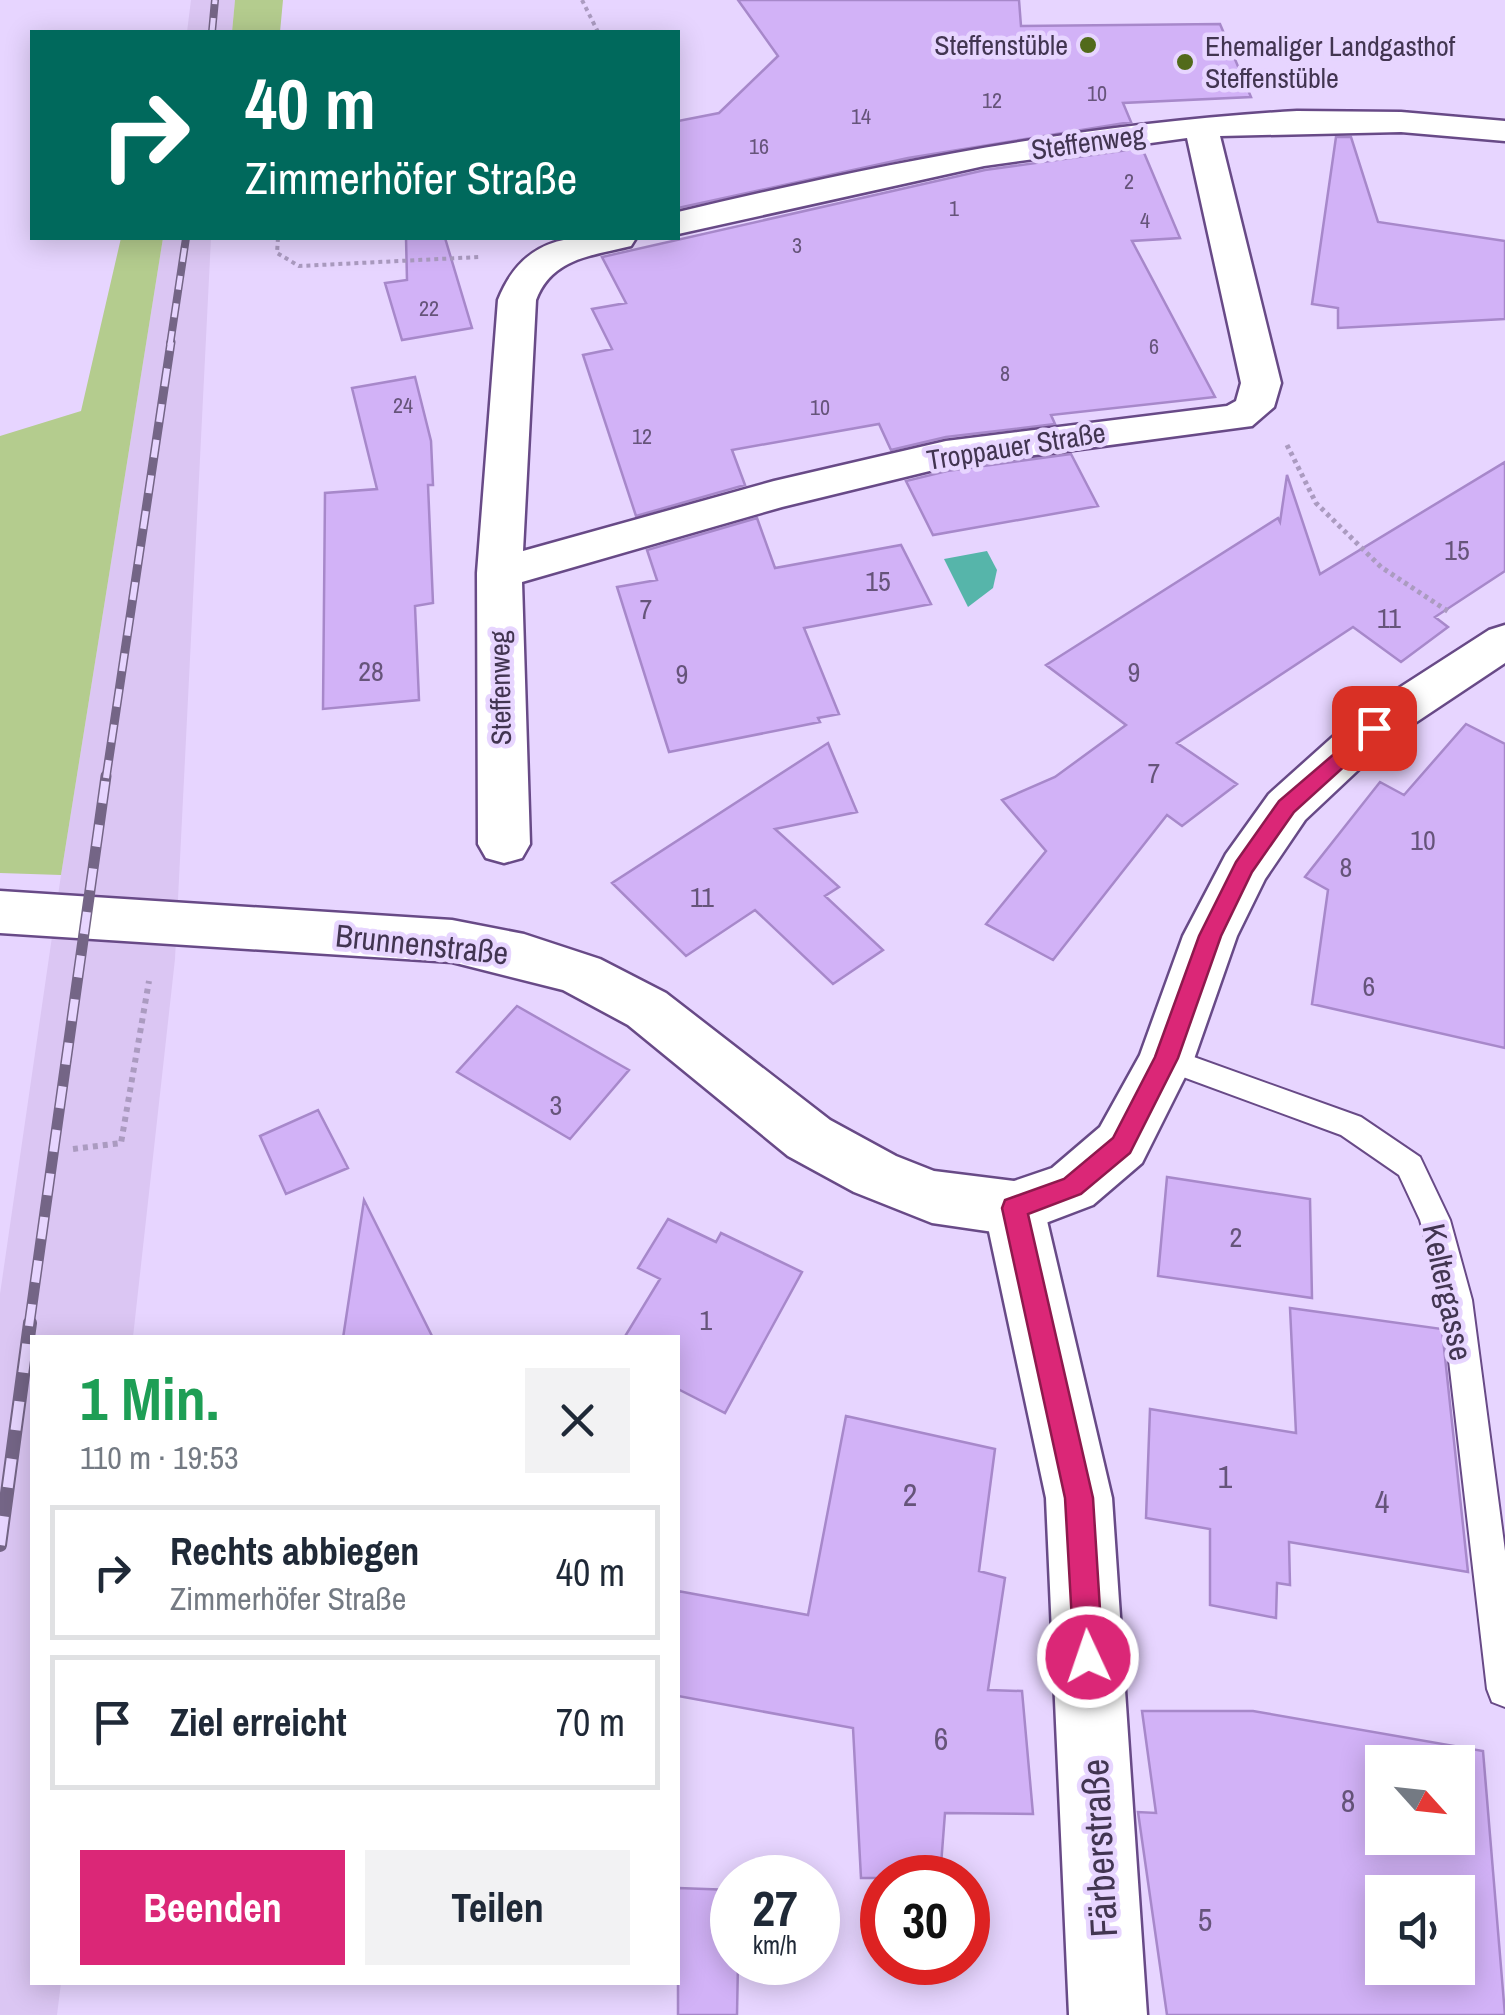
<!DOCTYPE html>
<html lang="de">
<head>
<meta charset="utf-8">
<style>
  body { margin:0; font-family:"Archivo Narrow",sans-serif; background:#f2f2f3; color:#1f2937; height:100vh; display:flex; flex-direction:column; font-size:38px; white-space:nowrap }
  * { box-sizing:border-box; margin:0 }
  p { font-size:32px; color:#747a83 }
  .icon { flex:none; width:55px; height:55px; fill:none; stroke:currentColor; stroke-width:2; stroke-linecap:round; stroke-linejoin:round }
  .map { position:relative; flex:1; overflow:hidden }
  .panel { position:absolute; left:30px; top:1335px; width:650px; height:650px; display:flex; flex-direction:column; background:#fff; border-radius:0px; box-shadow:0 5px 25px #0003 }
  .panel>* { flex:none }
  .top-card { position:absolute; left:30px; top:30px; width:650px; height:210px; border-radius:0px; box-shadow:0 5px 25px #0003; background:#00695c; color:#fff; overflow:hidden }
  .needle { width:65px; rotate:117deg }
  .fabs { position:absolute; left:1365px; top:1745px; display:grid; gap:20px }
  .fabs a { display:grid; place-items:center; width:110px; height:110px; border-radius:0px; background:#fff; box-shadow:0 5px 25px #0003; font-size:50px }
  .speed { position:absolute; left:710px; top:1855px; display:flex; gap:20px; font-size:50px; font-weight:700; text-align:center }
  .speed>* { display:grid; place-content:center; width:130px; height:130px; border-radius:50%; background:#fff; box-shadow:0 5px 25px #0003; line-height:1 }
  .speed small { font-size:25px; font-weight:400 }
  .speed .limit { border:15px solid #d22; background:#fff; color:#111 }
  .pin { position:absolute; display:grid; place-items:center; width:85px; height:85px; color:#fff; margin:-42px; border-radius:20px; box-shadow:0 5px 15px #0006 }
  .me { position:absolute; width:110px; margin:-55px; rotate:357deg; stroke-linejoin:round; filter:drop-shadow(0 0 8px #0008) }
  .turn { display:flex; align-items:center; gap:35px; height:210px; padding:0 50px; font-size:45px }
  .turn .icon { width:130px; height:130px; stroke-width:2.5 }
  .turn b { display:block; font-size:70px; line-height:85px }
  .round { display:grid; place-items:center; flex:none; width:105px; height:105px; border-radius:0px; background:#f2f2f3 }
  .summary { display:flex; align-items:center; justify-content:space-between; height:170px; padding:0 50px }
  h1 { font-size:60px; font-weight:700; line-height:75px; color:#1e9e55 }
  .cta { display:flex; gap:20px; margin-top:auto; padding:20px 50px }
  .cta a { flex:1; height:115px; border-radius:0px; background:#db2777; color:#fff; font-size:40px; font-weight:700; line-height:115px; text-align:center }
  .cta a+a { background:#f2f2f3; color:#1f2937 }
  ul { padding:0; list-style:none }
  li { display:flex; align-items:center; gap:30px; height:135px; margin:0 20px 15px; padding:0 30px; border:5px solid #e0e1e3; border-radius:0px }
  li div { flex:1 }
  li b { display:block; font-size:38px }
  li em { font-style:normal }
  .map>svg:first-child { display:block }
  .built { fill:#dbc6f3 }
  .green { fill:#b4cc8e }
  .water { fill:#56b5aa }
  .building { fill:#d2b2f7; stroke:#a788ca; stroke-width:2.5; fill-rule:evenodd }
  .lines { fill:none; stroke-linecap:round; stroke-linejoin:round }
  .service-casing { stroke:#684a87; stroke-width:4 }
  .minor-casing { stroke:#684a87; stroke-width:5 }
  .tertiary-casing { stroke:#684a87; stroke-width:5 }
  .path-far2 { stroke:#ab9bc0; stroke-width:4; stroke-dasharray:4 4; stroke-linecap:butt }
  .path-far1 { stroke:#ab9bc0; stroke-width:5; stroke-dasharray:4 4; stroke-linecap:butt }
  .path { stroke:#ab9bc0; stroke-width:6; stroke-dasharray:5 5; stroke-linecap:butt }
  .service { fill:#fff; fill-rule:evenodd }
  .minor { fill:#fff; fill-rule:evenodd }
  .tertiary { fill:#fff; fill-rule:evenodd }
  .rail-far3-casing { stroke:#746586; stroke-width:8 }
  .rail-far2-casing { stroke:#746586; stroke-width:9 }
  .rail-far1-casing { stroke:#746586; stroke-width:11 }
  .rail-casing { stroke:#746586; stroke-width:14 }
  .rail-far3 { stroke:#e7d5ff; stroke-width:5; stroke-dasharray:14; stroke-linecap:butt }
  .rail-far2 { stroke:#e7d5ff; stroke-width:6; stroke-dasharray:18; stroke-linecap:butt }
  .rail-far1 { stroke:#e7d5ff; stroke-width:8; stroke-dasharray:22; stroke-linecap:butt }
  .rail { stroke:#e7d5ff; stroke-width:10; stroke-dasharray:29; stroke-linecap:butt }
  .route { fill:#db2777; stroke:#8e194d; stroke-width:2.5 }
  .poi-dot { fill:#526a1b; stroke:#e7d5ff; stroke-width:4 }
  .labels { text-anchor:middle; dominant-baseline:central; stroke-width:9; stroke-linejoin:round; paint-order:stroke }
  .far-number-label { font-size:22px; fill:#66547a }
  .far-poi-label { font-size:28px; fill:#423551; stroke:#e7d5ff; text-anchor:end }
  .far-street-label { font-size:28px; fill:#423551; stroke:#e7d5ff }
  .number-label { font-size:28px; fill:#66547a }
  .street-label { font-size:32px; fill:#423551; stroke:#e7d5ff }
  .near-number-label { font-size:32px; fill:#66547a }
  .near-street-label { font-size:38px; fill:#423551; stroke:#e7d5ff }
</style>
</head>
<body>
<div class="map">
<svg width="1505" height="2015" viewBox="0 0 1505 2015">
  <rect width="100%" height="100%" fill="#e7d5ff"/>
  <path class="built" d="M 191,0 L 235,0 L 232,32 L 187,32 Z
    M 163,238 L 211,238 L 175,959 L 133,1337 L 32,1338 L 32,1982 L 61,1983 L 57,2015 L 0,2015 L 0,1294 L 61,875 Z"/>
  <path class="green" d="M 235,0 L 283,0 L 280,32 L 232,32 Z
    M 121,238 L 163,238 L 61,875 L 0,873 L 0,436 L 81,411 Z"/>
  <path class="water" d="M 987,551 L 997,570 L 993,588 L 968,607 L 944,559 Z"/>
  <path class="building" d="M 738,0 L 1019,0 L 1021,26 L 1220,24 L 1251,97 L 1123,103 L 1131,122 L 908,158 L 678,208 L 678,121 L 719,113 L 778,56 Z
    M 1336,137 L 1351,137 L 1378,222 L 1505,241 L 1505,319 L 1338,328 L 1338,308 L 1312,304 Z
    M 1142,148 L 1180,238 L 1132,241 L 1215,397 L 1051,415 L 1055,424 L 946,437 L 891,450 L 879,424 L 732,450 L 745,485 L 636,516 L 583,355 L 612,349 L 592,309 L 626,303 L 602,257 L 985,170 Z
    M 406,238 L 445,238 L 472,328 L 402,340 L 385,283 L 407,280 Z
    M 415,377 L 431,441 L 433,485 L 428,485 L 433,603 L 415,606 L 419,700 L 323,709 L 325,493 L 377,489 L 352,388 Z
    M 1071,454 L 1098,506 L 933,535 L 906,481 L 947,471 Z
    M 1505,462 L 1505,571 L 1435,617 L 1448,627 L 1401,662 L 1353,627 L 1177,743 L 1237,784 L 1182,826 L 1167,815 L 1053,960 L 986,924 L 1046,851 L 1002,800 L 1055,777 L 1126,725 L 1046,665 L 1278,518 L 1280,522 L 1287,475 L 1320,574 Z
    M 757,518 L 775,568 L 901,545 L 931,604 L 804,628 L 839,714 L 818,718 L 820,722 L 669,752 L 617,587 L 657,580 L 647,550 Z
    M 1466,724 L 1505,744 L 1505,1048 L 1312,1004 L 1328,890 L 1305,877 L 1380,782 L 1404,795 Z
    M 828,743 L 857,812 L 775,829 L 839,887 L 825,896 L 883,950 L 833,984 L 755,910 L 686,956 L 612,883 Z
    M 517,1006 L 629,1070 L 570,1139 L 457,1072 Z
    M 318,1110 L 348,1168 L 286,1194 L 260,1136 Z
    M 1167,1177 L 1310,1199 L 1312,1298 L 1158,1276 Z
    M 364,1200 L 433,1338 L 343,1338 Z
    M 668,1219 L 716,1242 L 721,1233 L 802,1272 L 725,1413 L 678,1389 L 678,1338 L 624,1338 L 660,1279 L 638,1268 Z
    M 1290,1308 L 1442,1329 L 1468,1572 L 1289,1542 L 1290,1585 L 1277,1583 L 1276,1618 L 1210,1605 L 1210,1529 L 1146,1518 L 1150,1409 L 1296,1433 Z
    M 846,1416 L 995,1449 L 979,1571 L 1005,1578 L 988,1690 L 1022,1691 L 1033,1814 L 945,1813 L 940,1878 L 861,1878 L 853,1728 L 678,1696 L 678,1591 L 808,1615 Z
    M 1142,1711 L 1253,1711 L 1483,1751 L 1505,2015 L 1167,2015 L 1138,1812 L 1156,1813 ZM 1382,1762 L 1458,1762 L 1458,1838 L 1382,1838 ZM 1382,1892 L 1458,1892 L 1458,1968 L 1382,1968 Z
    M 678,1888 L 732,1890 L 732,1962 L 738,1962 L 737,2015 L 678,2015 Z"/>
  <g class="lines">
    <defs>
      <path id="service" d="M 1166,1047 L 1361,1117 L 1420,1157 L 1450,1220 L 1472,1300 L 1505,1551 L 1505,1707 L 1492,1702 L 1487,1689 L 1442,1300 L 1420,1220 L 1399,1175 L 1341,1135 L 1156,1067 L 1152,1059 L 1156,1051 Z"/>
      <path id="minor" d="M 1297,111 L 1401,112 L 1505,121 L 1505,141 L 1401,132 L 1220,136 L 1281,383 L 1274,407 L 1252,426 L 946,467 L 782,507 L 522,582 L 530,844 L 522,858 L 504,863 L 486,858 L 478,844 L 477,573 L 498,300 C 524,234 574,234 636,238 L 631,246 C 591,256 552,258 536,300 L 523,551 L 774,481 L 946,441 L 1227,406 L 1236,401 L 1241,383 L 1187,138 L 984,166 L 678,234 L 678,212 C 883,163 1086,123 1297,111 Z
        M 1014,1181 L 1035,1189 L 1044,1208 L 1112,1498 L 1147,2015 L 1069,2015 L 1046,1498 L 984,1208 L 993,1189 Z"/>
      <path id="tertiary" d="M 1505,625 L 1505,663 L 1391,739 L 1305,820 L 1265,879 L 1237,936 L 1194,1059 L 1142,1163 L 1093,1205 L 1014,1235 L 932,1223 L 854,1192 L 788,1156 L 628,1025 L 563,990 L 452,962 L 0,933 L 0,891 L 452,920 L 524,934 L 600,959 L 666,993 L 830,1120 L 896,1156 L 934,1171 L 1014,1181 L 1052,1168 L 1100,1127 L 1140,1055 L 1183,936 L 1226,854 L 1269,794 L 1357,715 L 1489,630 Z"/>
    </defs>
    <use href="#service" class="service-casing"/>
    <use href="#minor" class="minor-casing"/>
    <use href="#tertiary" class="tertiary-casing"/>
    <path class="path-far2" d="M 582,0 L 598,32
      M 278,238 L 277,253 L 299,266 L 479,257"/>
    <path class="path-far1" d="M 1287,445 L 1316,503 L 1381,567 L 1449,612"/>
    <path class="path" d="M 73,1149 L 121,1143 L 149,981"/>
    <use href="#service" class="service"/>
    <use href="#minor" class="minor"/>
    <use href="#tertiary" class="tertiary"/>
    <defs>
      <path id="rail-far3" d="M 212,32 L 215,0
        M 170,345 L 186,238"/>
      <path id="rail-far2" d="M 106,778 L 171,342"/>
      <path id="rail-far1" d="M 29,1326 L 106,776"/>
      <path id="rail" d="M 0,1545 L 30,1323"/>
    </defs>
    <use href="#rail-far3" class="rail-far3-casing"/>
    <use href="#rail-far2" class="rail-far2-casing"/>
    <use href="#rail-far1" class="rail-far1-casing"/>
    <use href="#rail" class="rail-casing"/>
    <use href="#rail-far3" class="rail-far3"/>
    <use href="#rail-far2" class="rail-far2"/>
    <use href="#rail-far1" class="rail-far1"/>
    <use href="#rail" class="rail"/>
  </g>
  <path class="route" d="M 1374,720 L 1381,722 L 1381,733 L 1294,812 L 1252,872 L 1221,936 L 1178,1058 L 1130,1153 L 1081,1194 L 1028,1214 L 1093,1498 L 1103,1657 L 1099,1667 L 1088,1671 L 1078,1667 L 1074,1657 L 1065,1498 L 1002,1208 L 1005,1200 L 1064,1179 L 1113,1138 L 1155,1057 L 1199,936 L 1236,862 L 1279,801 Z"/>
  <g class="poi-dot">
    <circle cx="1088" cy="45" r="10"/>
    <circle cx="1185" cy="62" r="10"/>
  </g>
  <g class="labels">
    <g class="far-number-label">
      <text x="1097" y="93">10</text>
      <text x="992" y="100">12</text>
      <text x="861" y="116">14</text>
      <text x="759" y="146">16</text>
      <text x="1129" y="181">2</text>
      <text x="954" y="208">1</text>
      <text x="1145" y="220">4</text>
      <text x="797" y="245">3</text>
      <text x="429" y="308">22</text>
      <text x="1154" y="346">6</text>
      <text x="1005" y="373">8</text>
      <text x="403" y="405">24</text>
      <text x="820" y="407">10</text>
      <text x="642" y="436">12</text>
    </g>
    <g class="far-poi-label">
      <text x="1068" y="45">Steffenstüble</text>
      <text x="1205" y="46" text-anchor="start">Ehemaliger Landgasthof<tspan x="1205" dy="32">Steffenstüble</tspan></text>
    </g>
    <g class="far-street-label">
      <text transform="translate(1088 142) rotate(-8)">Steffenweg</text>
      <text transform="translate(1016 446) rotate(-9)">Troppauer Straße</text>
      <text transform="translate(500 688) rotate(-91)">Steffenweg</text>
    </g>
    <g class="number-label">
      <text x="1457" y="550">15</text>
      <text x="878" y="581">15</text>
      <text x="646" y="609">7</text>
      <text x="1389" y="618">11</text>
      <text x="371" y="671">28</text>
      <text x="1134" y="672">9</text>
      <text x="682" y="674">9</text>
      <text x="1154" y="773">7</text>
      <text x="1423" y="840">10</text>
      <text x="1346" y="867">8</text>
      <text x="702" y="897">11</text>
      <text x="1369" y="986">6</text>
      <text x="556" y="1105">3</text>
      <text x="1236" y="1237">2</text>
      <text x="706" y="1320">1</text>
    </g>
    <g class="street-label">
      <text transform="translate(422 944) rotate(6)">Brunnenstraße</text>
      <text transform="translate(1448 1292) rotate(78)">Keltergasse</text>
    </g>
    <g class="near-number-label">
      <text x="1225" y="1476">1</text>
      <text x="910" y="1494">2</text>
      <text x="1382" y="1501">4</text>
      <text x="941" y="1738">6</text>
      <text x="1348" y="1800">8</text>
      <text x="1205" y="1919">5</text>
    </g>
    <g class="near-street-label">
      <text transform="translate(1099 1848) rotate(-93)">Färberstraße</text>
    </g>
  </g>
</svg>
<div class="fabs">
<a><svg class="needle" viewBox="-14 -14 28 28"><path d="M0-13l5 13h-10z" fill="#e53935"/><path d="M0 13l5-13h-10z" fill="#747a83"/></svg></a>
<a><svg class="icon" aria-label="sound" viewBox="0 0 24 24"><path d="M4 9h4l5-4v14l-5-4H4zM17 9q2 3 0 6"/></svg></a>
</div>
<div class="speed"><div>27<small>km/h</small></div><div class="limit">30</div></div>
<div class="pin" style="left:1374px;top:728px;background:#d93025"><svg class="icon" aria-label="arrive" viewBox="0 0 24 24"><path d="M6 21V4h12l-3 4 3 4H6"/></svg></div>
<svg class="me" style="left:1088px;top:1657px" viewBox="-20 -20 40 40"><circle r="17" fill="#db2777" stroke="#fff" stroke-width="3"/><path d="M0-11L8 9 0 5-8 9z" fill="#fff"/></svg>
<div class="top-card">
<div class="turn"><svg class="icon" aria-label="right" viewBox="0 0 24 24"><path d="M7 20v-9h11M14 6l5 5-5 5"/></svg><div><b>40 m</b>Zimmerhöfer Straße</div></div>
</div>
<section class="panel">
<div class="summary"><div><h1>1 Min.</h1><p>110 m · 19:53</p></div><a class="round"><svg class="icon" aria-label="close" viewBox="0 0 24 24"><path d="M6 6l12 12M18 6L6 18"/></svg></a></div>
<ul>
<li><svg class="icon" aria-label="right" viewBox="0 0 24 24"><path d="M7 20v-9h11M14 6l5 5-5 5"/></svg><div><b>Rechts abbiegen</b><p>Zimmerhöfer Straße</p></div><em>40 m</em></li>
<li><svg class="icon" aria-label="arrive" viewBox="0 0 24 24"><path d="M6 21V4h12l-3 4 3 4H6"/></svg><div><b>Ziel erreicht</b></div><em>70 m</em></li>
</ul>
<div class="cta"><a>Beenden</a><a>Teilen</a></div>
</section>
</div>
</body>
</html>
